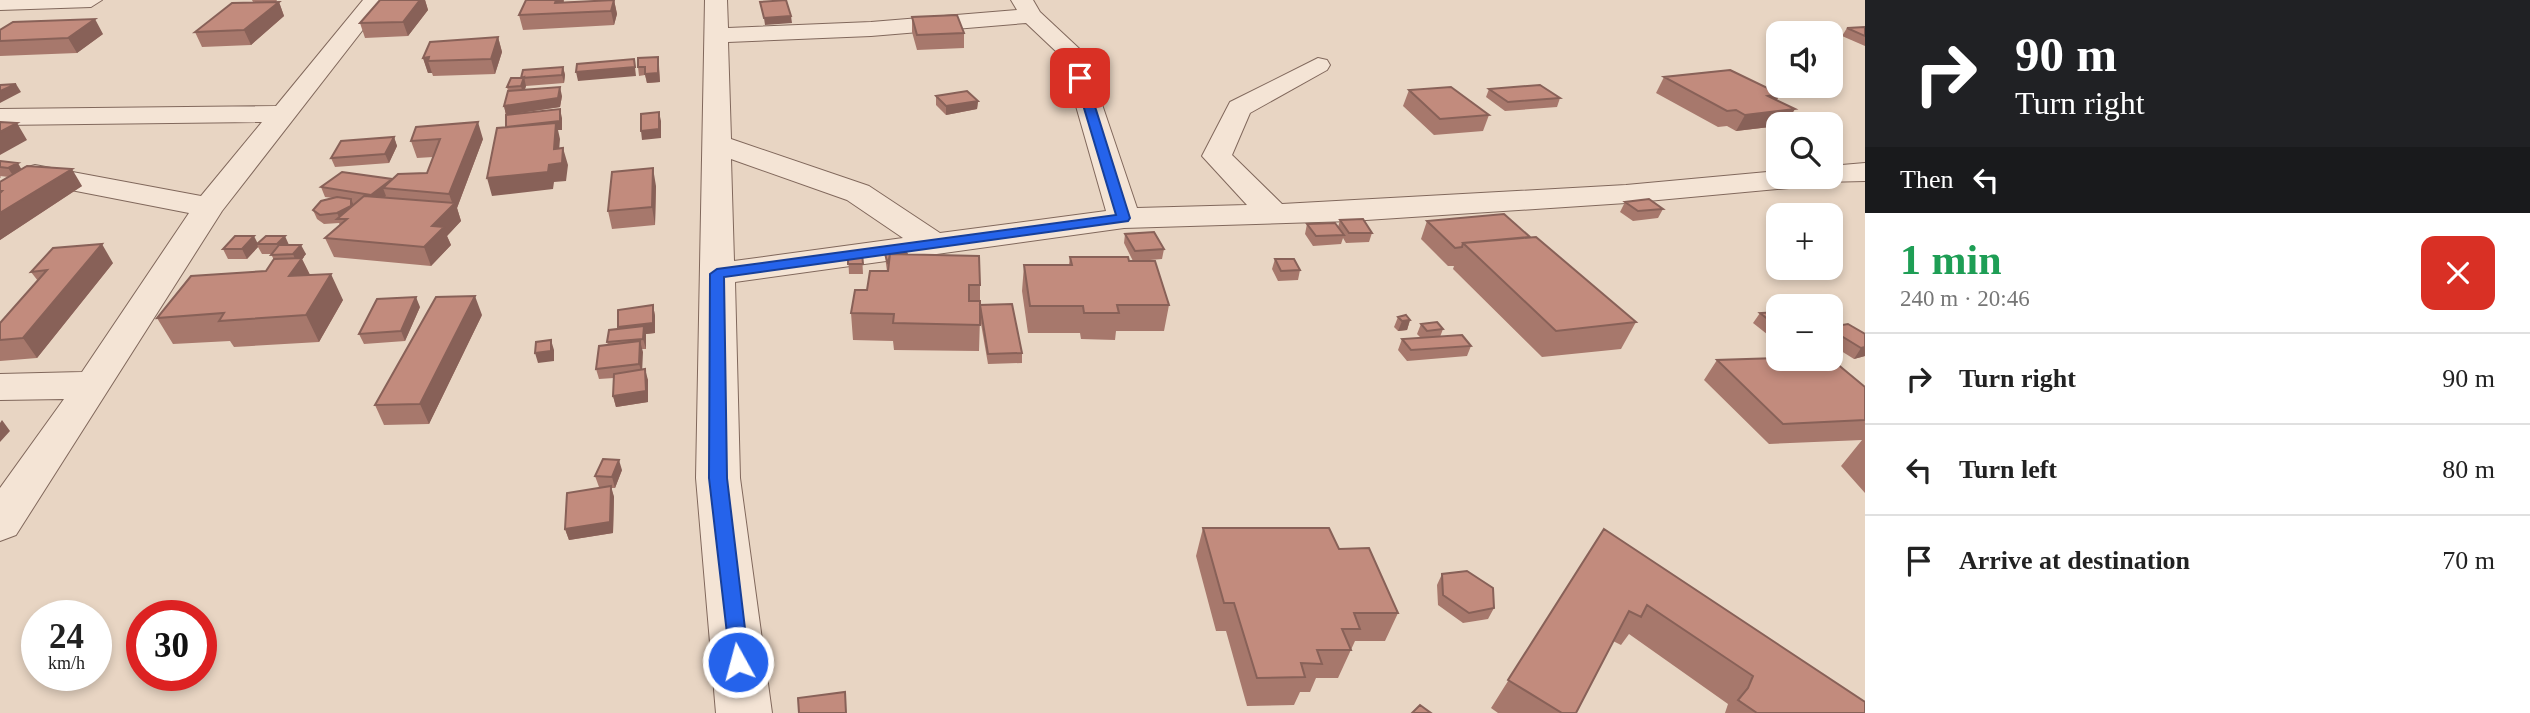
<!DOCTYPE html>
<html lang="en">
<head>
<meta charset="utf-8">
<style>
  body { margin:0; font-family:"Times New Roman",serif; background:#f6f6f6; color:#222; height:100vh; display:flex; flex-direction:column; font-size:26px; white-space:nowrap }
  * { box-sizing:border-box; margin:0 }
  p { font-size:23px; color:#767676 }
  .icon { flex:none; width:38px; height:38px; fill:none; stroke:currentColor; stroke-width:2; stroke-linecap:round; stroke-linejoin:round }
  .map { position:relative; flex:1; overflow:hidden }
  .details { display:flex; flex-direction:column; background:#fff; width:665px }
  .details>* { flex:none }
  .top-card { background:#202124; color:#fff; overflow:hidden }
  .buttons { position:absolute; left:1766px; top:21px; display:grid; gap:14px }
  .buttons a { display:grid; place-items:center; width:77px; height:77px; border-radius:14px; background:#fff; box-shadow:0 4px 10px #0003; font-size:35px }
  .speed { position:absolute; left:21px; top:600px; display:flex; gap:14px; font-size:35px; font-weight:700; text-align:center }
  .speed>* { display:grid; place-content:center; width:91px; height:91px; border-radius:50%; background:#fff; box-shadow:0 4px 10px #0003; line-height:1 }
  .speed small { font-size:18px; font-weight:400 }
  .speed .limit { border:10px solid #d22; background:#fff; color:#111 }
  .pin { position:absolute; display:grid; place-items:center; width:60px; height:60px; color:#fff; margin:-30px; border-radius:14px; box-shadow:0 4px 10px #0006 }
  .me { position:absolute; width:77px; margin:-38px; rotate:353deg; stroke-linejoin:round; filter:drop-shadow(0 0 5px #0008) }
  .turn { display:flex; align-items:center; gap:24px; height:147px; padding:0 35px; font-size:32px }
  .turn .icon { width:91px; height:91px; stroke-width:2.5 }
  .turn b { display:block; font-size:49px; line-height:60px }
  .then { display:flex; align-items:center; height:66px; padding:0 35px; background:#0003; gap:14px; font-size:26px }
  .round { display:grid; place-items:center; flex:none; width:74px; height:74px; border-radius:14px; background:#f6f6f6 }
  .head { display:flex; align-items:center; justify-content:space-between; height:119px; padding:0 35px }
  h1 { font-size:42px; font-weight:700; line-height:52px; color:#1e9e55 }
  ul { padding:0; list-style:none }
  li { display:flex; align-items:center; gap:21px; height:91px; padding:0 35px; border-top:2px solid #e0e0e0 }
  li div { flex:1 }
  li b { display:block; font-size:26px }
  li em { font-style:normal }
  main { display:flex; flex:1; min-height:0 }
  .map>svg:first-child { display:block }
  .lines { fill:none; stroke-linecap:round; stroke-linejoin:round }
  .street-casing { stroke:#81685c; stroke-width:2 }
  .street { fill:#f4e4d5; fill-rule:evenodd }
  .wall { fill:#a7786c }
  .shaded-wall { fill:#886158 }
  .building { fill:#c28b7d; stroke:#886158; stroke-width:2 }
  .route { fill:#2563eb; stroke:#184099; stroke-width:2 }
</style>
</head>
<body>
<main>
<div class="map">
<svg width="1865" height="713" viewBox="0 0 1865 713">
  <rect width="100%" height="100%" fill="#e8d5c3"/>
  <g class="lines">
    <defs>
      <path id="street" d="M 0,0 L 102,0 L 91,7 L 0,10 Z
        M 363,0 L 386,0 L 222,211 L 16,535 L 0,541 L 0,488 L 64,399 L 0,400 L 0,374 L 82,372 L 189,213 L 35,183 L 24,180 L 20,174 L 24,168 L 35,165 L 201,196 L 262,122 L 0,125 L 0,109 L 276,106 Z
        M 705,0 L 727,0 L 728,28 L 871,22 L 1017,10 L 1011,0 L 1033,0 L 1040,12 L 1085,54 L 1137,208 L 1247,205 L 1202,156 L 1230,102 L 1318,58 L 1327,60 L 1330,65 L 1327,70 L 1250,113 L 1232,155 L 1282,204 L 1626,185 L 1778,171 L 1778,177 L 1830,177 L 1830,166 L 1865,163 L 1865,181 L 1822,182 L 1811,186 L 1626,203 L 1351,221 L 1124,228 L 735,282 L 740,478 L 772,713 L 716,713 L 696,478 ZM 1026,23 L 1062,57 L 1106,211 L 940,233 L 869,186 L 731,139 L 728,42 L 871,36 ZM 731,159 L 847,200 L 903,238 L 734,261 Z"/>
    </defs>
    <use href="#street" class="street-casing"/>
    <use href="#street" class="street"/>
  </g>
  <path class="wall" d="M 252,0 L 277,0 L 276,2 L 279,2 L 284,16 L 251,45 L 202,47 L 195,32 L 253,2 Z
    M 380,0 L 425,0 L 428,10 L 408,36 L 365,38 L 360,23 Z
    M 614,0 L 617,14 L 614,25 L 523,30 L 519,15 L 564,1 L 564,2 Z
    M 912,17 L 964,33 L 964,48 L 917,50 L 912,32 Z
    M 1865,27 L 1865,46 L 1842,36 L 1847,28 Z
    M 0,30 L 103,34 L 77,53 L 0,56 Z
    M 498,37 L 502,52 L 495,74 L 433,76 L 432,73 L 428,73 L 423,58 Z
    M 659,65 L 660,82 L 647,83 L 645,75 L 639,76 L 638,67 Z
    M 563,67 L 565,75 L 564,83 L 526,86 L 525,89 L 562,96 L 560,107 L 506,115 L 504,106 L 508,91 L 507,87 L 521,78 Z
    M 1664,77 L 1780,94 L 1777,100 L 1778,126 L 1736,131 L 1727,126 L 1718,127 L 1656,93 Z
    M 1489,89 L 1560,98 L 1557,107 L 1505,111 L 1486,97 Z
    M 1409,90 L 1489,115 L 1483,131 L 1434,135 L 1403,106 Z
    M 936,96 L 978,101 L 977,109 L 946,115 L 936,105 Z
    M 416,127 L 483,139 L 457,208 L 461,221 L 447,236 L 451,245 L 431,266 L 334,257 L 325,238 L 340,225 L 339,223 L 324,224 L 317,219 L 313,210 L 333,198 L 325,197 L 321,187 L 392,179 L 427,173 L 433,157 L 417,158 L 411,141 Z
    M 394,137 L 397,146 L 389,163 L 335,167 L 331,158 Z
    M 0,161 L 21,169 L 82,186 L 0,240 L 0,182 L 9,177 L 0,176 L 1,177 L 0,178 Z
    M 656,186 L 655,225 L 612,229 L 608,211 Z
    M 1625,202 L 1663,209 L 1658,218 L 1633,221 L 1620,212 Z
    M 1340,220 L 1372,233 L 1369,242 L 1346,243 L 1343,238 L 1341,244 L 1313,246 L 1305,234 L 1307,224 L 1338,227 Z
    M 1427,221 L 1530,237 L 1636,322 L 1621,349 L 1542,357 L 1453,269 L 1454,266 L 1448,266 L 1421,239 Z
    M 1125,234 L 1164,249 L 1162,259 L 1138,261 L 1169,305 L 1164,331 L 1116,331 L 1115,340 L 1081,339 L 1080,333 L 1028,333 L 1022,291 L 1024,265 L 1069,265 L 1070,257 L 1133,261 L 1124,243 Z
    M 258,244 L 289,245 L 306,254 L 302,259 L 310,275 L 343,300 L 319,342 L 234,347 L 230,341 L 173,344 L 157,318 L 266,271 L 274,260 L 271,254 L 262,254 L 258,247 L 247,259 L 228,259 L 223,249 Z
    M 862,254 L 863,274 L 849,274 L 848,255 Z
    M 885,254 L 907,254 L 980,285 L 980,305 L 1022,353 L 1022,363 L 988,364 L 980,318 L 979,351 L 894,350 L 893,341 L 853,340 L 851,313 L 867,290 L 887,271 L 886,264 Z
    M 1275,259 L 1300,270 L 1298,280 L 1278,281 L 1272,269 Z
    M 113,263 L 37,358 L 0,361 L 0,323 L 38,281 L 31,272 Z
    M 653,305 L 655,316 L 655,333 L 646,334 L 646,349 L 642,349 L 642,370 L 648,380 L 648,402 L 616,407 L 613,396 L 614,378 L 599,379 L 596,369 L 608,345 L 607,342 L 618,329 L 618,327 Z
    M 420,307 L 405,341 L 364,344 L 359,334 Z
    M 1778,312 L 1778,342 L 1777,342 L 1753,323 L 1760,313 Z
    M 482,315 L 429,424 L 384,425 L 375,405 Z
    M 1398,317 L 1410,320 L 1407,330 L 1398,331 L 1394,327 Z
    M 1421,324 L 1443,329 L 1440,337 L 1471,346 L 1467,356 L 1407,361 L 1398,350 L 1402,339 L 1421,338 L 1417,334 Z
    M 1830,327 L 1865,334 L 1865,356 L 1854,359 L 1830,344 Z
    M 1717,360 L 1865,387 L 1865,493 L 1841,466 L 1862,440 L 1769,444 L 1704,380 Z
    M 622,470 L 615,488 L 611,488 L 614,497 L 613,533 L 569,540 L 565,529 L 602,487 L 599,487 L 595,476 Z
    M 1203,528 L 1339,549 L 1398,613 L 1385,641 L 1355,641 L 1338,678 L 1316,678 L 1310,692 L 1300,692 L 1294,705 L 1247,706 L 1226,631 L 1216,631 L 1196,556 Z
    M 1604,529 L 1865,713 L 1725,713 L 1728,704 L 1629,634 L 1621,645 L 1613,641 L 1576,713 L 1498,713 L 1491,708 Z
    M 1442,574 L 1494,608 L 1488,619 L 1463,623 L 1438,605 L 1437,585 Z"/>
  <path class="shaded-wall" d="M 420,0 L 425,0 L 428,10 L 408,36 L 403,22 Z
    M 556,0 L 564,0 L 560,13 L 555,3 Z
    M 614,0 L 617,14 L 614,25 L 611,11 Z
    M 279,2 L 284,16 L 251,45 L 244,30 Z
    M 791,16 L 792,23 L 765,25 L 764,18 Z
    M 95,19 L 103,34 L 77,53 L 68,38 Z
    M 498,37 L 502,52 L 495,74 L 491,59 Z
    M 429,57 L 428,61 L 432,73 L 428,73 L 423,58 Z
    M 658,57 L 660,82 L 647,83 L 645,74 Z
    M 634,59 L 636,76 L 578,81 L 576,72 Z
    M 563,67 L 565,75 L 564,83 L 562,75 Z
    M 524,77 L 526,86 L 523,95 L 521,86 Z
    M 16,84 L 21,92 L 0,103 L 0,91 Z
    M 560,87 L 562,96 L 560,107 L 506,115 L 504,106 Z
    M 1780,94 L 1771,110 L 1768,96 Z
    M 978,101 L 977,109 L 946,115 L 946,106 Z
    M 560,109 L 562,118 L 562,130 L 558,130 L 560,139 L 558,164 L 563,148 L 568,165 L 566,181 L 554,182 L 553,189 L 492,196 L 487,178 L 549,165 L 508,137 Z
    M 1795,109 L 1786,124 L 1778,124 L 1778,126 L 1736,131 L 1745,115 Z
    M 659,112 L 661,121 L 661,138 L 642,140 L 641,131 Z
    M 478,122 L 483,139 L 457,208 L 461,221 L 447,236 L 451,245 L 431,266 L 424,247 L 432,226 L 453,205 L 449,194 Z
    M 17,123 L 27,140 L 0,155 L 0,132 Z
    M 394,137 L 397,146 L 389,163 L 385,154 Z
    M 18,163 L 23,172 L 14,177 L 8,168 Z
    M 653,168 L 656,186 L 655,225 L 652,207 Z
    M 72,169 L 82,186 L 0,240 L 0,213 Z
    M 392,179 L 383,188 L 386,196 L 375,204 L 371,195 Z
    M 351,199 L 355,208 L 340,219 L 337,213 Z
    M 254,236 L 258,244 L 257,244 L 258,247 L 247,259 L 242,249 Z
    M 285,236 L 289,245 L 282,254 L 277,244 Z
    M 102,244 L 113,263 L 37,358 L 23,338 Z
    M 301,245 L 306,254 L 302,259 L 314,283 L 289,276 L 297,264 L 293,254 Z
    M 331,274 L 343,300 L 319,342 L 306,315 Z
    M 475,296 L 482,315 L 429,424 L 420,404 Z
    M 416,297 L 420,307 L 405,341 L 401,331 Z
    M 653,305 L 655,316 L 655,333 L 646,334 L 646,349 L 643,339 L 621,337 L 618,327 Z
    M 1410,320 L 1407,330 L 1398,331 L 1402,321 Z
    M 551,340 L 554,350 L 554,361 L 538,363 L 535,353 Z
    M 640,341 L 643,352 L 642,374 L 639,364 Z
    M 1865,347 L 1865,356 L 1854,359 L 1861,348 Z
    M 645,369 L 648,380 L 648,402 L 616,407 L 613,396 Z
    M 2,420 L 10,431 L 0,442 L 0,423 Z
    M 619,460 L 622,470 L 615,488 L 612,477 Z
    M 611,486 L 614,497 L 613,533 L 569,540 L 565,529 Z"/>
  <path class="building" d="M 380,0 L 420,0 L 403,22 L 360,23 Z
    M 526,0 L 556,0 L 555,3 L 614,0 L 611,11 L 519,15 Z
    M 786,0 L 791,16 L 764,18 L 760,2 Z
    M 279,2 L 244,30 L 195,32 L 232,3 Z
    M 957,15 L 964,33 L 917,35 L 912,17 Z
    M 95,19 L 68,38 L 0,41 L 0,30 L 13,22 Z
    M 1865,27 L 1865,36 L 1847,28 Z
    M 498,37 L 491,59 L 428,61 L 429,57 L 423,58 L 430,42 Z
    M 658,57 L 658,73 L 645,74 L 645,67 L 638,67 L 638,58 Z
    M 634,59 L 635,67 L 576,72 L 577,64 Z
    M 563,67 L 562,75 L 521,78 L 524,77 L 521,86 L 507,87 L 511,78 L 521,78 L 523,70 Z
    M 1730,70 L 1780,94 L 1768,96 L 1795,109 L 1745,115 L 1736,110 L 1727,111 L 1664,77 Z
    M 16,84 L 0,91 L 0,85 Z
    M 1540,85 L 1560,98 L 1508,102 L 1489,89 Z
    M 560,87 L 558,98 L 504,106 L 508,91 Z
    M 1451,87 L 1489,115 L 1440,119 L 1409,90 Z
    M 967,91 L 978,101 L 946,106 L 936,96 Z
    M 560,109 L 560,121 L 506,127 L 506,115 Z
    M 659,112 L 659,129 L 641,131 L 641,114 Z
    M 0,122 L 17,123 L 0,132 Z
    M 478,122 L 449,194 L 383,188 L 398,174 L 427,173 L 440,139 L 411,141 L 416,127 Z
    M 556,123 L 554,149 L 563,148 L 562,163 L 549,165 L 548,172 L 487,178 L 497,128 Z
    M 394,137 L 385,154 L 331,158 L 341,141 Z
    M 0,161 L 18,163 L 8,168 L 0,167 Z
    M 27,166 L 72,169 L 0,213 L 0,193 L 2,191 L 0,191 L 0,182 Z
    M 653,168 L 652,207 L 608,211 L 612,172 Z
    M 342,172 L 392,179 L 371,195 L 321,187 Z
    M 364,196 L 455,203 L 432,226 L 444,227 L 424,247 L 325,238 L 347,219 L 337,219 Z
    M 337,197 L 351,199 L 351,206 L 337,213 L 320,215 L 313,210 L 321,201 Z
    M 1649,199 L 1663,209 L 1638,211 L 1625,202 Z
    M 1504,214 L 1530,237 L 1463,243 L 1462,247 L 1455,248 L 1427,221 Z
    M 1363,219 L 1372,233 L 1349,233 L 1340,220 Z
    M 1335,223 L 1344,235 L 1316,236 L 1307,224 Z
    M 1154,232 L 1164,249 L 1135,251 L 1125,234 Z
    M 235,236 L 254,236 L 242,249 L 223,249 Z
    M 266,236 L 285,236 L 277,244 L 257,244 Z
    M 1536,237 L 1636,322 L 1556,331 L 1463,243 Z
    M 102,244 L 23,338 L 0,340 L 0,323 L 47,270 L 31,272 L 53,248 Z
    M 279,245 L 301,245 L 293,254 L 271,255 Z
    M 906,252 L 907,254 L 890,254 L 888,264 L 885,254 Z
    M 862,254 L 863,264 L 848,264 L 848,255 Z
    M 890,254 L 979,256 L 980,285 L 969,285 L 969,301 L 980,301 L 980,325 L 893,323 L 894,314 L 851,313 L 855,290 L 867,290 L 870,271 L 888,271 Z
    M 1070,257 L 1128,257 L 1129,261 L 1155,261 L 1169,305 L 1117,305 L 1119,313 L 1084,313 L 1083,306 L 1030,306 L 1024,265 L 1072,265 Z
    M 302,258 L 289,276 L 331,274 L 306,315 L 219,321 L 224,313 L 157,318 L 191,276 L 266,271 L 274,259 Z
    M 1275,259 L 1294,259 L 1300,270 L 1281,271 Z
    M 475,296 L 420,404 L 375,405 L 436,297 Z
    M 416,297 L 401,331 L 359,334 L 377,299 Z
    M 1012,304 L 1022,353 L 988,354 L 980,305 Z
    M 653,305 L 653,323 L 618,327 L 618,310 Z
    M 1778,312 L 1778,327 L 1760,313 Z
    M 1406,315 L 1410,320 L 1402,321 L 1398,317 Z
    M 1437,322 L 1443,329 L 1427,331 L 1421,324 Z
    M 1848,324 L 1865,334 L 1865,347 L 1861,348 L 1830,329 L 1830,327 Z
    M 644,326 L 643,339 L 607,342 L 609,330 Z
    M 1462,335 L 1471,346 L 1411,350 L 1402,339 Z
    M 551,340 L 551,351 L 535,353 L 536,342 Z
    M 640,341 L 639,364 L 596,369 L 599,346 Z
    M 1778,358 L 1830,358 L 1865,387 L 1865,420 L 1783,424 L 1717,360 Z
    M 645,369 L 646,391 L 613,396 L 614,374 Z
    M 603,459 L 619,460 L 612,477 L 595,476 Z
    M 611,486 L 610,522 L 565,529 L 567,493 Z
    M 1203,528 L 1329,528 L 1339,549 L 1369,548 L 1398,613 L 1354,613 L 1360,629 L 1342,629 L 1351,650 L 1317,650 L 1322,664 L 1301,663 L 1305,677 L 1257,678 L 1234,603 L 1224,603 Z
    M 1604,529 L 1865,702 L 1865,713 L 1757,713 L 1738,700 L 1748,688 L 1753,676 L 1647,605 L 1641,617 L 1629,611 L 1576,713 L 1562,713 L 1508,680 Z
    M 1467,571 L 1493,588 L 1494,608 L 1469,613 L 1443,595 L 1442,574 Z
    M 845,692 L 846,713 L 799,713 L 798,698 Z
    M 1420,705 L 1431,713 L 1412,713 Z"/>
  <path class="route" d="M 1080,74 L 1086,78 L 1130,218 L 1128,221 L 724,277 L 727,478 L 749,662 L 746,668 L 738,671 L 731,668 L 709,478 L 710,274 L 717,269 L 1116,215 L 1075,78 Z"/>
</svg>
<div class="buttons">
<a><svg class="icon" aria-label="sound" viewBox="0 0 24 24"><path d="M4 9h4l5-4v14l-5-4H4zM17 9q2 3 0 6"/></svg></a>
<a><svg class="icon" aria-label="search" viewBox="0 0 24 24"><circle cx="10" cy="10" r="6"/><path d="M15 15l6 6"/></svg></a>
<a>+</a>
<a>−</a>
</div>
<div class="speed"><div>24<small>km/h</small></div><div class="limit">30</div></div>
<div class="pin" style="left:1080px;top:78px;background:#d93025"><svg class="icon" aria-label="arrive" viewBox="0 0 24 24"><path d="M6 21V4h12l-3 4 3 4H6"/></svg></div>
<svg class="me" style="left:738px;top:662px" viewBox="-20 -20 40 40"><circle r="17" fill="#2563eb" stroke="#fff" stroke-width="3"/><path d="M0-11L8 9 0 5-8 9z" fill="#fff"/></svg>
</div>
<section class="details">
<div class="top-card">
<div class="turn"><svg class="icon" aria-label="right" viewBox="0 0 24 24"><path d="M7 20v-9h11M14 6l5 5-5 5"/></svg><div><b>90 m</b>Turn right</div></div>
<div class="then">Then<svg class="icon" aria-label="left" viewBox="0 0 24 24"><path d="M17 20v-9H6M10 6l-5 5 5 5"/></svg></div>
</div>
<div class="head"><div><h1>1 min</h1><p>240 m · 20:46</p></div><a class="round" style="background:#d93025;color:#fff"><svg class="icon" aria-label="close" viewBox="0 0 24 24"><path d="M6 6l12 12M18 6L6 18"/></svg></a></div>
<ul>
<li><svg class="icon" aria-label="right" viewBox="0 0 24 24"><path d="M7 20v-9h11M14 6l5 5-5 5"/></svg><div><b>Turn right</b></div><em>90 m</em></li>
<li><svg class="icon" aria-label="left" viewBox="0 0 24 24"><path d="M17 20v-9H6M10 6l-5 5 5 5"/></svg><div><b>Turn left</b></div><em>80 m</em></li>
<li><svg class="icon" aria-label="arrive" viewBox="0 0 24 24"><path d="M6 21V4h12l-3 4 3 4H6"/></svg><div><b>Arrive at destination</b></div><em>70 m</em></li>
</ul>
</section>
</main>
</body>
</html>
